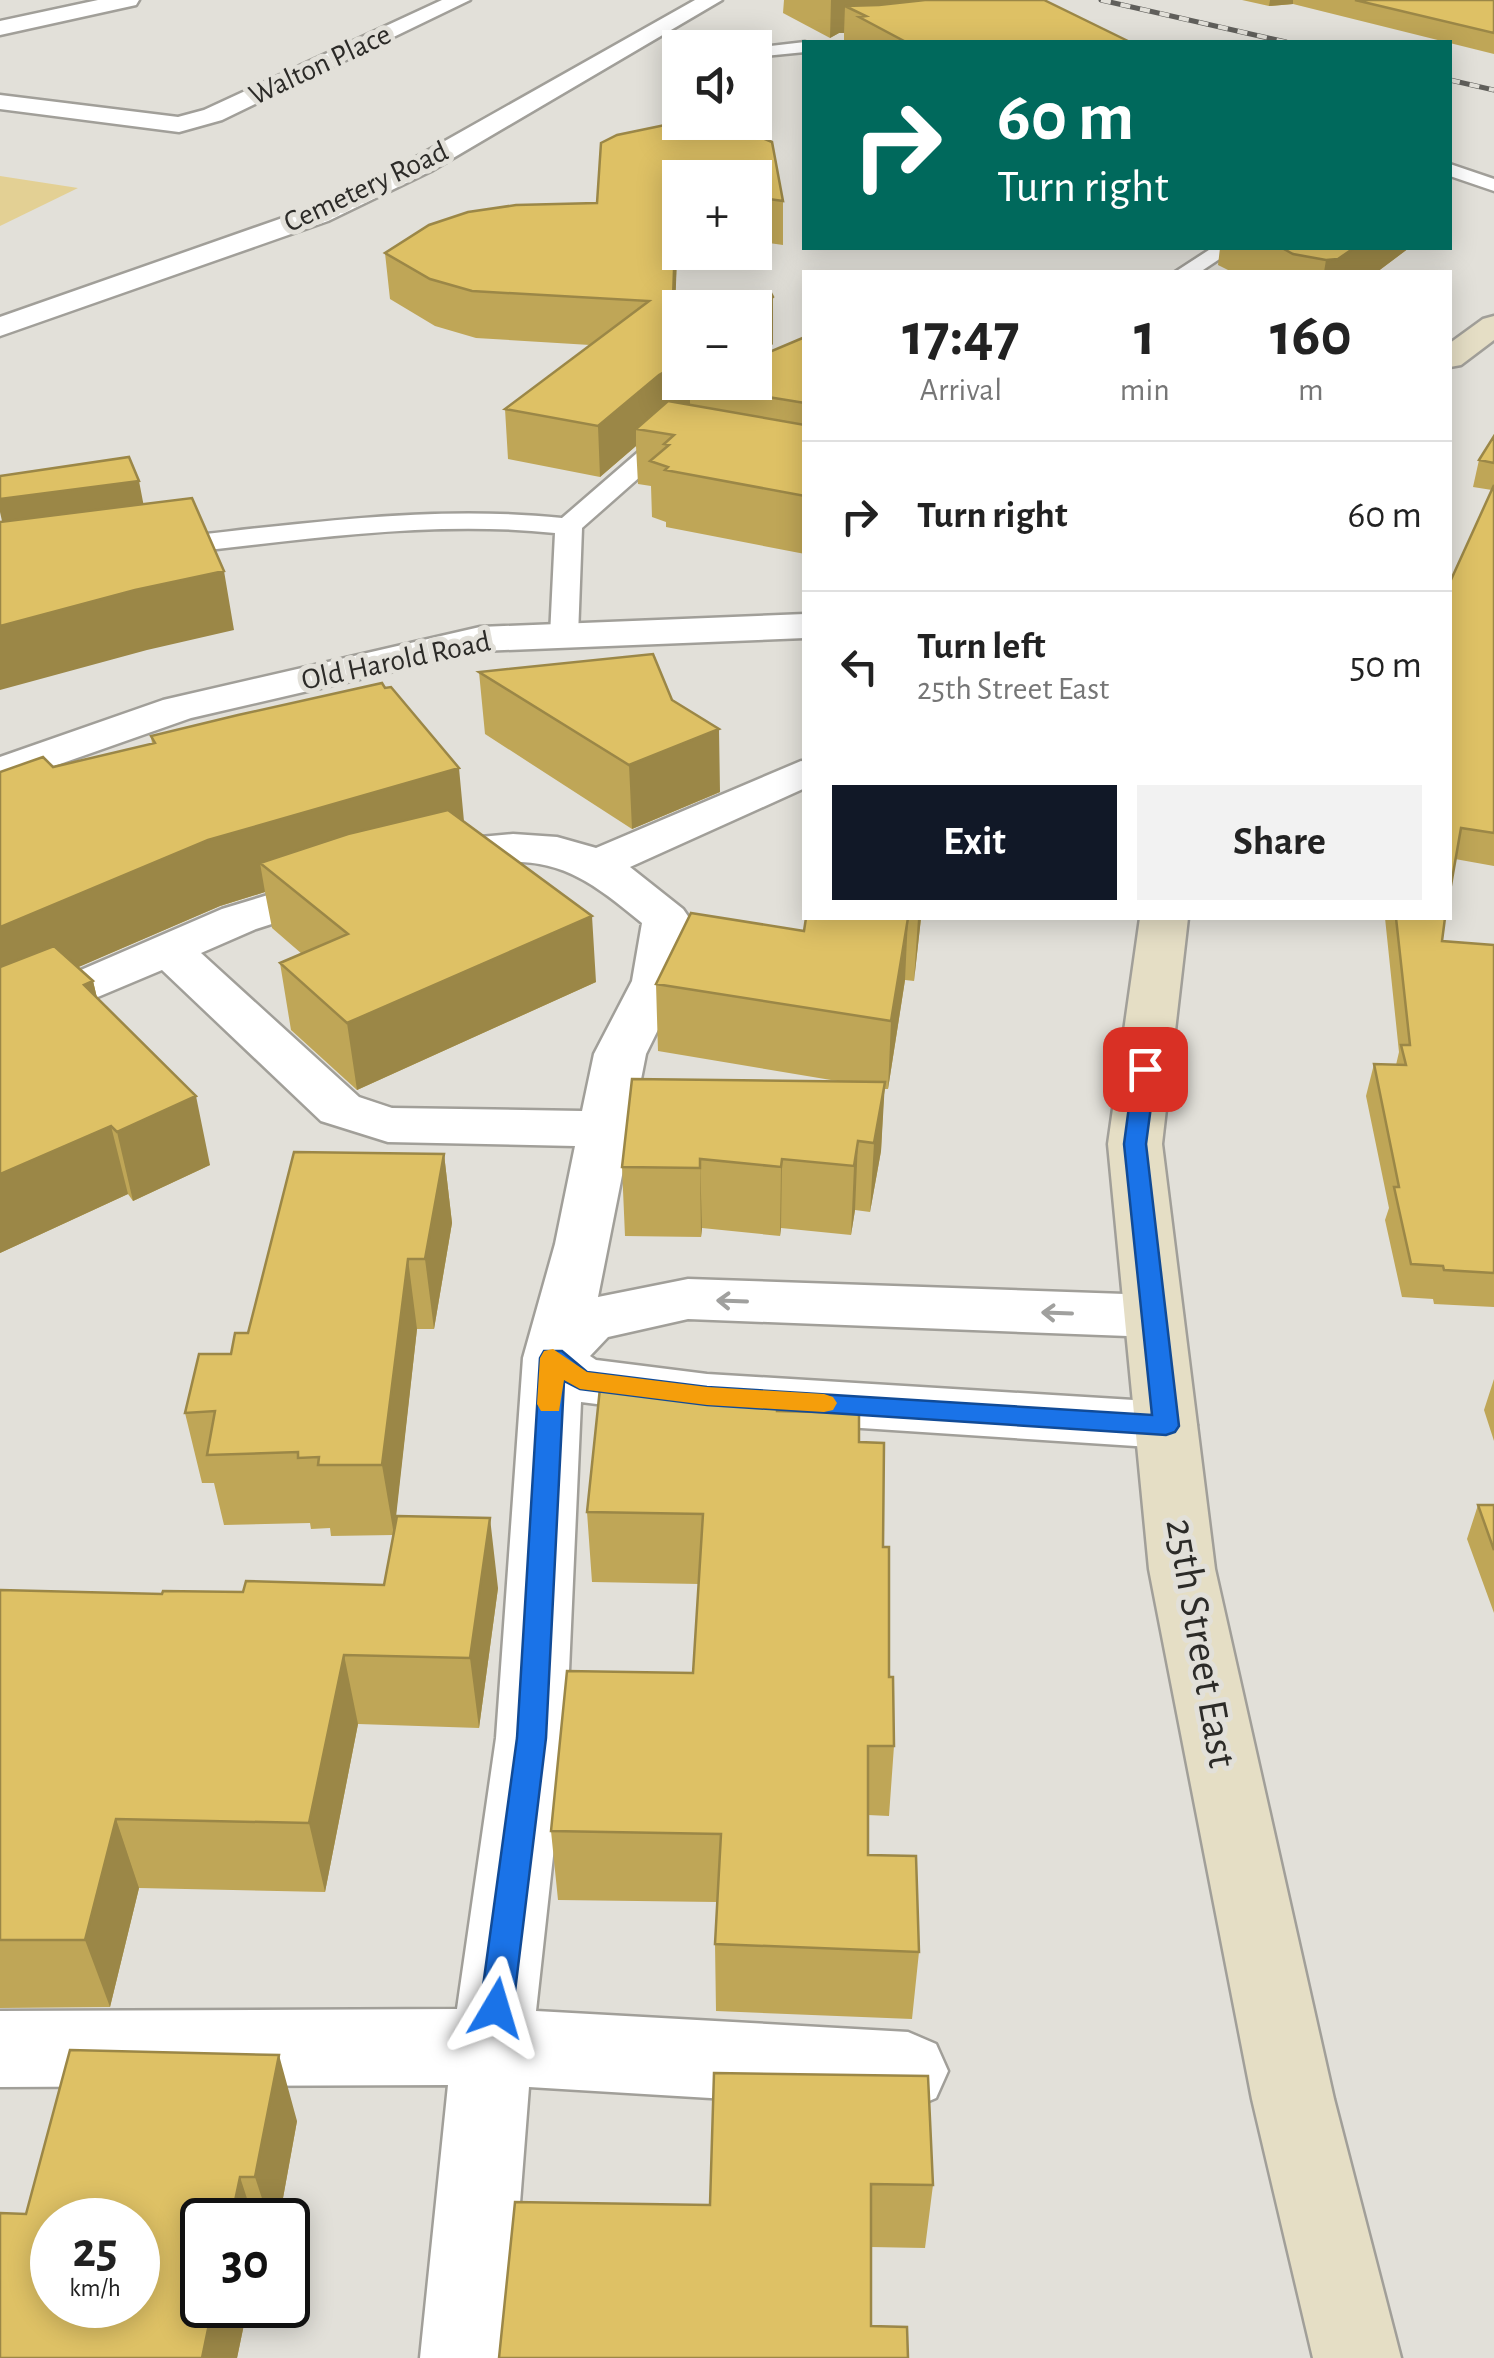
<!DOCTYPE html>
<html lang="en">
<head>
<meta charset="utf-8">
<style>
  body { margin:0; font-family:"Alegreya Sans",sans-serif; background:#f2f2f2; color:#222; height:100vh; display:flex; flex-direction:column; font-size:38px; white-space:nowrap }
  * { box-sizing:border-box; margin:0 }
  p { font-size:32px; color:#767676 }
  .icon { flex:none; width:55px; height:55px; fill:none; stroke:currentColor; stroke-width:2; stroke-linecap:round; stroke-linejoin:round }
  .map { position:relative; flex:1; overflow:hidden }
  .side { position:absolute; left:802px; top:270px; width:650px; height:650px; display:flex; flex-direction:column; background:#fff; border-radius:0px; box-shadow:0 5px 25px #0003 }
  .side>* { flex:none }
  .top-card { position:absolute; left:802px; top:40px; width:650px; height:210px; border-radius:0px; box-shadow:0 5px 25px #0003; background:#00695c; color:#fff; overflow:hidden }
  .buttons { position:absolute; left:662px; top:30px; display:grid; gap:20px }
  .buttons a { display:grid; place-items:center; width:110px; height:110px; border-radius:0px; background:#fff; box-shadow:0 5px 25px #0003; font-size:50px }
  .speed { position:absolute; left:30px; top:2198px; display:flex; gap:20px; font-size:50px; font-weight:700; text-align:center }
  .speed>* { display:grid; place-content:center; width:130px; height:130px; border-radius:50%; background:#fff; box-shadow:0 5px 25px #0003; line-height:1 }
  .speed small { font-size:25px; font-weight:400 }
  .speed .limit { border:5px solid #111; border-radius:15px; background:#fff; color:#111 }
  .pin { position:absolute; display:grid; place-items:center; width:85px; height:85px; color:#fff; margin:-42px; border-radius:20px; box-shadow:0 5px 15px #0006 }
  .me { position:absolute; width:110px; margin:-55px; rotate:7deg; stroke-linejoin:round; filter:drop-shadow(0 0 8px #0008) }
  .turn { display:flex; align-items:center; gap:35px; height:210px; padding:0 30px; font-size:45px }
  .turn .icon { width:130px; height:130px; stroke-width:2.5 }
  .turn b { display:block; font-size:70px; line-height:85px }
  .eta { display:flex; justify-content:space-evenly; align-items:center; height:170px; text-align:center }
  .eta b { font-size:60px; font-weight:700; line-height:70px }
  .action { display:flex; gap:20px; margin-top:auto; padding:20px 30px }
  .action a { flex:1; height:115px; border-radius:0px; background:#111827; color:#fff; font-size:40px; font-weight:700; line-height:115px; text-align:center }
  .action a+a { background:#f2f2f2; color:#222 }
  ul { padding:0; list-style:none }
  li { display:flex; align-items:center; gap:30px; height:150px; padding:0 30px; border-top:2px solid #e0e0e0 }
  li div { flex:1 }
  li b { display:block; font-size:38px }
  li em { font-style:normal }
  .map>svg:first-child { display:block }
  .green { fill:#e3d094 }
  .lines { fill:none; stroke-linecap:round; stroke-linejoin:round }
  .service-casing { stroke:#a19f99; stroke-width:5 }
  .minor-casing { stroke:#a19f99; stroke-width:5 }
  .secondary-casing { stroke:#a19f99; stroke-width:5 }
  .service { fill:#fff; fill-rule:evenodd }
  .minor { fill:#fff; fill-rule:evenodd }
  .secondary { fill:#e5dec5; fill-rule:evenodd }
  .rail-casing { stroke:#605f5b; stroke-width:5 }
  .rail { stroke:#e2e0d9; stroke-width:4; stroke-dasharray:10; stroke-linecap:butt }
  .wall { fill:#bfa657 }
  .shaded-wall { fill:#9b8747 }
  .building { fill:#dec165; stroke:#9b8747; stroke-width:2.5; fill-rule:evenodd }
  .oneway { stroke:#a0a09e }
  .route { fill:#1a73e8; stroke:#114b97; stroke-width:2.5 }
  .slow { fill:#f59e0b }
  .labels { text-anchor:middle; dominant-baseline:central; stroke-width:10; stroke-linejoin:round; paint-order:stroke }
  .far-street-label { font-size:30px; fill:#2c2b28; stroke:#e2e0d9 }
  .near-street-label { font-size:42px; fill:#2c2b28; stroke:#e2e0d9 }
</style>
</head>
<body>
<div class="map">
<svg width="1494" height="2358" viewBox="0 0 1494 2358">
  <rect width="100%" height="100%" fill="#e2e0d9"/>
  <path class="green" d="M 0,176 L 78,188 L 0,226 Z"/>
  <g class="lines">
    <defs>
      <path id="service" d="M 805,42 L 805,52 L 755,57 L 753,48 Z
        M 1450,164 L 1494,179 L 1494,191 L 1450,176 Z
        M 1212,248 L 1236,248 L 1200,272 L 1175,272 Z
        M 675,426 L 684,428 L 687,433 L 684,438 L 582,528 L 578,636 L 574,642 L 554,642 L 550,636 L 555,533 C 424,519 291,542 160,555 L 147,547 L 160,539 C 294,525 428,504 562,518 L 666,428 Z"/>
      <path id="minor" d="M 98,0 L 139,0 L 136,5 L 0,35 L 0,21 Z
        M 442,0 L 470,0 L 222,120 L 179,132 L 0,109 L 0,95 L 178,117 L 204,110 Z
        M 695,0 L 722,0 L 431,171 L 328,221 L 0,336 L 0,317 L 308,209 L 413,159 Z
        M 805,614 L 805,638 L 480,651 L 191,718 L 0,785 L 0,757 L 163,700 L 480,627 Z
        M 801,761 L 805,762 L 805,788 L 630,867 L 683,909 L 690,919 L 682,981 L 646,1054 L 598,1297 L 688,1279 L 1154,1295 L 1175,1301 L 1183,1316 L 1175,1331 L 1154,1337 L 688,1319 L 608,1337 L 590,1356 L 596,1360 L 707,1374 L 1166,1402 L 1188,1409 L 1197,1425 L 1188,1441 L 1166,1448 L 707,1418 L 581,1402 L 566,1738 L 536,2011 L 908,2032 L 936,2044 L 948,2071 L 936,2098 L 908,2110 L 529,2087 L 508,2358 L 420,2358 L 448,2085 L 0,2087 L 0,2011 L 457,2009 L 496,1738 L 523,1358 L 555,1244 L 575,1146 L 388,1142 L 321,1121 L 162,970 L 0,1038 L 0,1005 L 222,909 L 340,873 L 356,877 L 363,887 L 356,897 L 256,929 L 201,953 L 359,1097 L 392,1108 L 582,1111 L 594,1054 L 632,981 L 642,923 C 583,874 552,853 473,865 C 451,868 433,876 412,871 L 405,861 L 412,851 L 469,838 L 513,834 L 557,837 L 596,848 Z"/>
      <path id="secondary" d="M 1494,316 L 1494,340 L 1461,365 L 1450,367 L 1450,343 L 1483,319 Z
        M 1140,918 L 1188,918 L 1162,1144 L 1215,1569 L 1334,2099 L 1401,2358 L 1313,2358 L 1252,2099 L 1149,1569 L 1108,1144 Z"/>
    </defs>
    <use href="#service" class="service-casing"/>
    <use href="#minor" class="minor-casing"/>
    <use href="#secondary" class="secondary-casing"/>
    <use href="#service" class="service"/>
    <use href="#minor" class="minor"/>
    <use href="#secondary" class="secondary"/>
    <defs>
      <path id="rail" d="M 1101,0 L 1286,42
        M 1450,80 L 1494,90"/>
    </defs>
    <use href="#rail" class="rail-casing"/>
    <use href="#rail" class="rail"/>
  </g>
  <path class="wall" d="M 784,0 L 1044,0 L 1130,42 L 844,42 L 844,33 L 839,33 L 830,38 L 783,13 Z
    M 1242,0 L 1494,0 L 1494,54 L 1293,4 L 1269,6 Z
    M 665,125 L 721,126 L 748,132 L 772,142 L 783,201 L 783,245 L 755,241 L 755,178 L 680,178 L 680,230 L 678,229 L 674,326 L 680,324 L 680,382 L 755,382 L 755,308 L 728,308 L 771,293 L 773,297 L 773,344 L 760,356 L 805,337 L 805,554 L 666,527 L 666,522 L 652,517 L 651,486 L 638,484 L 636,446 L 600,477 L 508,459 L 505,409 L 590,345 L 476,338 L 435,326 L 390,299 L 385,253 L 429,225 L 468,212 L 516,205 L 597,203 L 601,143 L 617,135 Z
    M 1220,248 L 1409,248 L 1377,272 L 1232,272 L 1218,265 Z
    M 1494,436 L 1494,866 L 1455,859 L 1492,490 L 1473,487 L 1479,460 Z
    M 479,672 L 672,700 L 720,792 L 632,829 L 485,734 Z
    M 151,736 L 464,822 L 596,982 L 357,1090 L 291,1030 L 280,963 L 302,954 L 272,928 L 265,892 L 220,906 L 78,967 L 93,981 L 97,998 L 210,1165 L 133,1201 L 128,1194 L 0,1253 L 53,767 L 152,744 Z
    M 806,918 L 921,918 L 914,981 L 905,980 L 888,1089 L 884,1089 L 881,1151 L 870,1212 L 855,1210 L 851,1235 L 781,1228 L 780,1236 L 702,1228 L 701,1237 L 625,1236 L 622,1167 L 843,1082 L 658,1051 L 656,984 L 804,931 Z
    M 1385,918 L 1445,918 L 1442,941 L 1494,945 L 1494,1307 L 1434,1304 L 1433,1299 L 1402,1297 L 1385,1220 L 1389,1208 L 1366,1096 L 1374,1064 L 1396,1065 L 1399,1052 Z
    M 444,1154 L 452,1223 L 434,1329 L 417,1329 L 394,1530 L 498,1588 L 479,1728 L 358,1724 L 325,1892 L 139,1888 L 110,2007 L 0,2008 L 0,1590 L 162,1594 L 243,1592 L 384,1585 L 393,1535 L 331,1536 L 330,1528 L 311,1529 L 310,1523 L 224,1525 L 214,1483 L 202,1483 L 185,1413 L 248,1333 Z
    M 1494,1379 L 1494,1441 L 1484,1410 Z
    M 684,1389 L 685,1400 L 777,1411 L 859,1442 L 883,1547 L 894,1746 L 889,1816 L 868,1815 L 868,1855 L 919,1952 L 912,2019 L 716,2011 L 715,1944 L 717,1902 L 558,1900 L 551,1831 L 693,1673 L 699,1584 L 592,1582 L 587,1512 Z
    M 1478,1505 L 1494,1505 L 1494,1613 L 1467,1539 Z
    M 714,2073 L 933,2185 L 925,2248 L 871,2247 L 871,2326 L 908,2358 L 710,2205 Z
    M 297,2121 L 279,2220 L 202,2220 L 248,2305 L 237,2358 L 0,2358 L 26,2214 Z"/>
  <path class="shaded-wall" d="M 831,0 L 971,0 L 866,16 L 845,6 L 844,33 L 839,33 L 830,38 Z
    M 1270,0 L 1293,0 L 1293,4 L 1269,6 Z
    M 677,186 L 678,229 L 673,367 L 680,363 L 680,382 L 729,382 L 690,384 L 690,407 L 636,429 L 636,446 L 600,477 L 598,426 L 672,327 Z
    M 1354,248 L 1409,248 L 1377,272 L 1324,272 L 1326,260 Z
    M 773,297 L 773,344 L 755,360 L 755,312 Z
    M 139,481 L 150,538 L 10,557 L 0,512 L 0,499 Z
    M 224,571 L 234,630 L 147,650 L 0,690 L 0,626 L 135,590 Z
    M 719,729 L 720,792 L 632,829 L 629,765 Z
    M 459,768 L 465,832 L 260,863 L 265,892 L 220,906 L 0,1001 L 0,927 L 208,840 Z
    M 592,916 L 596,982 L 357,1090 L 347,1023 Z
    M 908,918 L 905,980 L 888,1089 L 891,1021 Z
    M 918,918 L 921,918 L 914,981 Z
    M 93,981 L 109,1048 L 84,985 Z
    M 885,1082 L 881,1151 L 870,1212 L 874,1143 Z
    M 196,1096 L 210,1165 L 133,1201 L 117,1132 Z
    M 111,1126 L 128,1194 L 0,1253 L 0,1174 Z
    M 858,1141 L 855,1210 L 851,1235 L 854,1166 Z
    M 444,1154 L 452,1223 L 434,1329 L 425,1259 Z
    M 700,1159 L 702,1228 L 701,1237 L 700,1168 Z
    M 782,1159 L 781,1228 L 780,1236 L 781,1167 Z
    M 408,1259 L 417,1329 L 394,1535 L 382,1465 Z
    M 490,1518 L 498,1588 L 479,1728 L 470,1658 Z
    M 344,1655 L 358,1724 L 325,1892 L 309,1823 Z
    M 116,1819 L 139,1888 L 110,2007 L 85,1940 Z
    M 279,2055 L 297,2121 L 279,2220 L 269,2220 L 255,2177 Z
    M 240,2177 L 254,2220 L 231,2220 Z
    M 213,2305 L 248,2305 L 237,2358 L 202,2358 Z"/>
  <path class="building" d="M 925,0 L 1044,0 L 1130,42 L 906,42 L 859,17 L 866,16 L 845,6 L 879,5 Z
    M 1355,0 L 1494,0 L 1494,33 Z
    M 665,125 L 721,126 L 748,132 L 772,142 L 783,201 L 755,197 L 755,178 L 680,178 L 680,186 L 677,186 L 672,327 L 680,324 L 680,363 L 659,375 L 598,426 L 505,409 L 649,301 L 472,291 L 430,279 L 385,253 L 429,225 L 468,212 L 516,205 L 597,203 L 601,143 L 617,135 Z
    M 1282,248 L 1354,248 L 1338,259 L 1326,260 L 1293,254 Z
    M 771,293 L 773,297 L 755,312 L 755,308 L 728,308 Z
    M 805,337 L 805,403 L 690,384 L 755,382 L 755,358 Z
    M 668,401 L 805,425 L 805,496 L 665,470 L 668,467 L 650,461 L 669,445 L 664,444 L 674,435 L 636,429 Z
    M 1494,436 L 1494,463 L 1479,460 Z
    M 129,457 L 139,481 L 0,499 L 0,476 Z
    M 1494,485 L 1494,833 L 1461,828 L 1450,891 L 1450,582 Z
    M 192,498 L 224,571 L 135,590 L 0,626 L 0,522 Z
    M 653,654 L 672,700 L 719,729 L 629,765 L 479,672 Z
    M 382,683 L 385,688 L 391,687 L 459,768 L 208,840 L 0,927 L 0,772 L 43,757 L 53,767 L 155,743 L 151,736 L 238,715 Z
    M 448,810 L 592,916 L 347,1023 L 280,963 L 348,934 L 260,863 L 348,834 Z
    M 691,913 L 804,931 L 806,918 L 908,918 L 891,1021 L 656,984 Z
    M 1396,918 L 1445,918 L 1442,941 L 1494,945 L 1494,1273 L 1444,1270 L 1443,1266 L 1411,1264 L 1394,1187 L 1399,1187 L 1374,1064 L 1406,1065 L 1401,1045 L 1410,1045 Z
    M 54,946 L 93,981 L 84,985 L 196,1096 L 117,1132 L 111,1126 L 0,1174 L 0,967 Z
    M 632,1079 L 885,1082 L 874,1143 L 858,1141 L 854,1166 L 782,1159 L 781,1167 L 700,1159 L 700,1168 L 622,1167 Z
    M 294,1152 L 444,1154 L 425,1259 L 408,1259 L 382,1465 L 318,1465 L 319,1457 L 298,1458 L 298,1452 L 207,1455 L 215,1411 L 185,1413 L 199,1354 L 231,1354 L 235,1333 L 248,1333 Z
    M 600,1388 L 684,1389 L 684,1400 L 777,1404 L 777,1411 L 859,1413 L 859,1442 L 884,1443 L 883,1547 L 889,1547 L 889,1677 L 893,1677 L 894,1746 L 868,1746 L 868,1855 L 916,1856 L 919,1952 L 715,1944 L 721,1834 L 551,1831 L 567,1671 L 693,1673 L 703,1514 L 587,1512 Z
    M 1478,1505 L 1494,1505 L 1494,1550 Z
    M 397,1516 L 490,1518 L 470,1658 L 344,1655 L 309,1823 L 116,1819 L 85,1940 L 0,1940 L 0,1590 L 162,1594 L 163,1591 L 243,1592 L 246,1581 L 384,1585 Z
    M 70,2050 L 279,2055 L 255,2177 L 240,2177 L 231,2220 L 202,2220 L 202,2305 L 213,2305 L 202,2358 L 0,2358 L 0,2213 L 26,2214 ZM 52,2220 L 138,2220 L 138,2305 L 52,2305 Z
    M 714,2073 L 928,2076 L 933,2185 L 871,2184 L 871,2326 L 907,2327 L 908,2358 L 499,2358 L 515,2202 L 710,2205 Z"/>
  <defs><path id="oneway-shaft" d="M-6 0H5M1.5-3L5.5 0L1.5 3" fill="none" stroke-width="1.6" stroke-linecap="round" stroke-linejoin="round" transform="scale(2.5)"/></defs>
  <g class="oneway">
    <use href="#oneway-shaft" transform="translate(732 1301) rotate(-178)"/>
    <use href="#oneway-shaft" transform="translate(1057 1313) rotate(-178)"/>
  </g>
  <path class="route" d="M 1145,1062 L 1156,1069 L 1146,1144 L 1179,1426 L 1175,1432 L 1166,1435 L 707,1405 L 580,1389 L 564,1381 L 546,1738 L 513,2008 L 508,2019 L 496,2024 L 485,2019 L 480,2008 L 517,1738 L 540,1358 L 544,1351 L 562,1351 L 587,1372 L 707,1387 L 1152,1415 L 1124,1144 L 1134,1069 Z"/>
  <path class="slow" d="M 553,1349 L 587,1372 L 707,1387 L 824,1394 L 833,1397 L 837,1403 L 833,1410 L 824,1412 L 707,1405 L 580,1389 L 564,1380 L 559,1411 L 541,1411 L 537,1404 L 540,1358 L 544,1351 Z"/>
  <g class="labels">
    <g class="far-street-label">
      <text transform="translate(320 65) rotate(-25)">Walton Place</text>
      <text transform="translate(366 187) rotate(-25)">Cemetery Road</text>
      <text transform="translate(396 661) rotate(-12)">Old Harold Road</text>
    </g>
    <g class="near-street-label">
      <text transform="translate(1201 1643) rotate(80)">25th Street East</text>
    </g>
  </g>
</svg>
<div class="buttons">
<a><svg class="icon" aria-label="sound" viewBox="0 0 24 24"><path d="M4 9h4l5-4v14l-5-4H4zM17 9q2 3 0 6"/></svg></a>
<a>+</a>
<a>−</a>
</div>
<div class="speed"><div>25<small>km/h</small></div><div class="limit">30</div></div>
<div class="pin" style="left:1145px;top:1069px;background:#d93025"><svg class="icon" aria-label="arrive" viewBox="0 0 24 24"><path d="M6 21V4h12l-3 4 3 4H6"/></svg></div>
<svg class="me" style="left:496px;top:2008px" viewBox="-20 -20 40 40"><path d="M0-17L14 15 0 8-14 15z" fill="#1a73e8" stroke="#fff" stroke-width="4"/></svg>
<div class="top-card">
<div class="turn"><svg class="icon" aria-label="right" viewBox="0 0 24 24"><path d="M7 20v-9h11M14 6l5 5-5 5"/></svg><div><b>60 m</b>Turn right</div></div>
</div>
<section class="side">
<div class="eta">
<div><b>17:47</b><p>Arrival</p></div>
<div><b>1</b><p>min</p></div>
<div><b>160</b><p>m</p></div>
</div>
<ul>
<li><svg class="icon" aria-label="right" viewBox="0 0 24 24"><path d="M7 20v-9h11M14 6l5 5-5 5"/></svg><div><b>Turn right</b></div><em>60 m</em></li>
<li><svg class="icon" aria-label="left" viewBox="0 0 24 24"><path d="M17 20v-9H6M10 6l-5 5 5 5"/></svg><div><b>Turn left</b><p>25th Street East</p></div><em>50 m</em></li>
</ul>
<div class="action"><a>Exit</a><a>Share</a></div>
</section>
</div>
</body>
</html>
